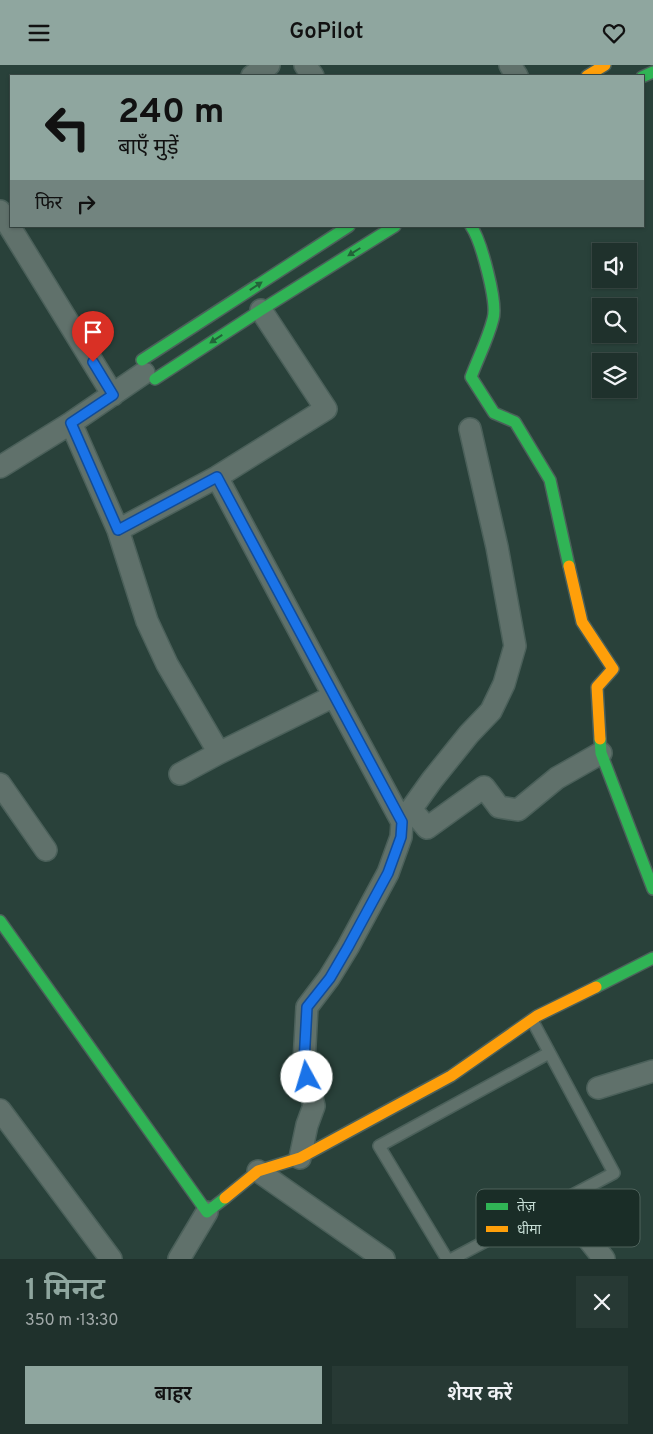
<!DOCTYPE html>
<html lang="hi">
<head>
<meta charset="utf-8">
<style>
  body { margin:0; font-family:Overpass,"Noto Sans Devanagari",sans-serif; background:#273934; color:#f1f3f6; height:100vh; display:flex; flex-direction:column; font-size:19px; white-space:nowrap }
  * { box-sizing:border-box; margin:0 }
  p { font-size:16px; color:#a1a9a9 }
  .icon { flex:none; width:28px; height:28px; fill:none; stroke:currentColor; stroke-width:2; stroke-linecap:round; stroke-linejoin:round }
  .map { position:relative; height:1194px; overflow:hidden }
  .side { display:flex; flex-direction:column; background:#1f312c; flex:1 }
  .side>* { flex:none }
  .hud { position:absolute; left:10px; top:10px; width:634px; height:152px; border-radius:0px; box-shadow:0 1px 4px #0004,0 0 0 1px #3c4c48; background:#8fa69f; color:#111; overflow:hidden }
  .tools { position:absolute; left:592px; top:178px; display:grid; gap:10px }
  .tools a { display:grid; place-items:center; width:45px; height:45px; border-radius:0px; background:#1f312c; box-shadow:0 1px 4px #0004,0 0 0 1px #3c4c48; font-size:25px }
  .pin { position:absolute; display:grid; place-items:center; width:42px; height:42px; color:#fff; margin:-51px -21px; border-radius:50% 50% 50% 0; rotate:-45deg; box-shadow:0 0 5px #0007 }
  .pin .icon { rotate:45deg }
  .me { position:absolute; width:55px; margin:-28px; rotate:354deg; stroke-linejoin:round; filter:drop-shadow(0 0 4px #0008) }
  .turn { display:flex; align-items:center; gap:18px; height:105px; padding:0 25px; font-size:22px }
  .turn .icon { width:65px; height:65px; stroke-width:2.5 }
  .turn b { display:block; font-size:35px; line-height:42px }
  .then { display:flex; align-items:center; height:48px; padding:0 25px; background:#0003; gap:10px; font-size:19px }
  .round { display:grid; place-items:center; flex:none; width:52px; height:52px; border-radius:0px; background:#273934 }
  .overview { display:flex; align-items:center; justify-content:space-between; height:85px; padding:0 25px }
  h1 { font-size:30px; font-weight:600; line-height:38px; color:#8fa69f }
  .button { display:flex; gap:10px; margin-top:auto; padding:10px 25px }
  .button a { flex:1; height:58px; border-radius:0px; background:#8fa69f; color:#111; font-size:20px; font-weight:600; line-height:58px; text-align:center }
  .button a+a { background:#273934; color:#f1f3f6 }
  header { display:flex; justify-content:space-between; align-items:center; height:65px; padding:0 25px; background:#8fa69f; color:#111; font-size:22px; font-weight:600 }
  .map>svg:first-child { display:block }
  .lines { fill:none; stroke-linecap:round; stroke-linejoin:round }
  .lane-casing { stroke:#4b605a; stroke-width:14 }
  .street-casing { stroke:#4b605a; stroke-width:24 }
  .fast-casing { stroke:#4b605a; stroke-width:14 }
  .slow-casing { stroke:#4b605a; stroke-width:14 }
  .lane { stroke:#60716b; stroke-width:11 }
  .street { stroke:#60716b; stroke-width:21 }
  .fast { stroke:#30b455; stroke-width:11 }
  .slow { stroke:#ff9f0a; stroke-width:11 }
  .oneway { fill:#236339 }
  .route-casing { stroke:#114b97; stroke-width:12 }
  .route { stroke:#1a73e8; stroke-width:9 }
  .key { fill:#1a2d27; stroke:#4e625b; stroke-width:1 }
  .key-label { font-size:14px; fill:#c6ddd5 }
</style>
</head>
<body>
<header><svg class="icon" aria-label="menu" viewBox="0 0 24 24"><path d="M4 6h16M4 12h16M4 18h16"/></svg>GoPilot<svg class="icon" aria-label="heart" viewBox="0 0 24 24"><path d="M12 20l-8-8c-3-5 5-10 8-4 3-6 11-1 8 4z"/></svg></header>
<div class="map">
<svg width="653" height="1194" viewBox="0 0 653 1194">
  <rect width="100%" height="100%" fill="#29413a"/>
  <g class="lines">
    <defs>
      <path id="lane" d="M 447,1194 L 379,1081 L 549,988
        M 452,1194 L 614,1108 L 532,955"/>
      <path id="street" d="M 305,0 L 313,11
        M 510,0 L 517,11
        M 252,11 L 269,0
        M 0,146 L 113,330
        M 71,358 L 118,465 L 147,556 L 167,599 L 219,688
        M 0,402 L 71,358 L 144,308
        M 118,465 L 217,412 L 326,344 L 261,245
        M 180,709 L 219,688 L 334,631 L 217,412
        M 0,719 L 46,785
        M 411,744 L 427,763 L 484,722 L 499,742 L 518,745 L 557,713 L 601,688
        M 402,757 L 432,715 L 469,669 L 491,646 L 504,619 L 515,581 L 497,482 L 470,364
        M 598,1023 L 653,1006
        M 0,1045 L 111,1194
        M 300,1093 L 307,1060 L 314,1041 L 304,998 L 307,942 L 329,913 L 348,882 L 388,808 L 401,772 L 402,757 L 334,631
        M 258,1106 L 384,1194
        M 578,1161 L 604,1194
        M 179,1194 L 207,1147"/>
      <path id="fast" d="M 642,12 L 653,7
        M 471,161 C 481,175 498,238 493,254 C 488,274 478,293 471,312 L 494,348 L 515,357 L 550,415 L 569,501
        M 142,295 L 349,161
        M 155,314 L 261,245 L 395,161
        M 600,674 L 601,688 L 653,824
        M 0,856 L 207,1147 L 225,1133
        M 596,922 L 653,893"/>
      <path id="slow" d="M 587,11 L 605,0
        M 569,501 L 582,557 L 613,604 L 597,622 L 600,674
        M 225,1133 L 258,1106 L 300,1093 L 451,1011 L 537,951 L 596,922"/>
    </defs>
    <use href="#lane" class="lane-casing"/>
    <use href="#street" class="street-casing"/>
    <use href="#fast" class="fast-casing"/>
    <use href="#slow" class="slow-casing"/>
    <use href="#lane" class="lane"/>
    <use href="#street" class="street"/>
    <use href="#fast" class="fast"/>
    <use href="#slow" class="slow"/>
  </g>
  <defs><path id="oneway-solid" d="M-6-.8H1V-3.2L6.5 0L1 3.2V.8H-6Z" transform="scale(1.25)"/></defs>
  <g class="oneway">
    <use href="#oneway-solid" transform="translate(354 187) rotate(148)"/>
    <use href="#oneway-solid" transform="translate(256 221) rotate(-33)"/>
    <use href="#oneway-solid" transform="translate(216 274) rotate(147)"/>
  </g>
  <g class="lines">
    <defs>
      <path id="route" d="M 93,297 L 113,330 L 71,358 L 118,465 L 217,412 L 402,757 L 401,772 L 388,808 L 348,882 L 330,913 L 307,942 L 304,998 L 307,1012"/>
    </defs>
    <use href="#route" class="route-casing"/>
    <use href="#route" class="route"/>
  </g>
  <rect x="476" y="1124" width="164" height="58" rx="8" class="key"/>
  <rect x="486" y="1138" width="22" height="7" fill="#30b455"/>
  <rect x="486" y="1161" width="22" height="6" fill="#ff9f0a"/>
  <g class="key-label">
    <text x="517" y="1146">तेज़</text>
    <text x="517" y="1169">धीमा</text>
  </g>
</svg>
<div class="tools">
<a><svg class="icon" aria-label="sound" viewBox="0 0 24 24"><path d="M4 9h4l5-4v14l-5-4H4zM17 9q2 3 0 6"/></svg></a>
<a><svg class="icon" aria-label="search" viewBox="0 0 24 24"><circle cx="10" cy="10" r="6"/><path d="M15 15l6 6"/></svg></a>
<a><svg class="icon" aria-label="layers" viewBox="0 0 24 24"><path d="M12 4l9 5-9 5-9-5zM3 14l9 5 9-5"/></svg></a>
</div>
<div class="pin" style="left:93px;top:297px;background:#d93025"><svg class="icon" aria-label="arrive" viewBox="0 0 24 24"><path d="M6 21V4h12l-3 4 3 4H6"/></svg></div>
<svg class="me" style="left:307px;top:1012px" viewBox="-20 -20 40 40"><circle r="19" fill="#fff"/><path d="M0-13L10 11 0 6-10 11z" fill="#1a73e8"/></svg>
<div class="hud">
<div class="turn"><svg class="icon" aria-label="left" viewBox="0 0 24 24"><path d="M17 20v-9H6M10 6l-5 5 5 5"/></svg><div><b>240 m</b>बाएँ मुड़ें</div></div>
<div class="then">फिर<svg class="icon" aria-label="right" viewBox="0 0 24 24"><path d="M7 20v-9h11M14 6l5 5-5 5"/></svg></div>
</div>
</div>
<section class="side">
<div class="overview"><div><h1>1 मिनट</h1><p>350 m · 13:30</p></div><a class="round"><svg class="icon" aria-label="close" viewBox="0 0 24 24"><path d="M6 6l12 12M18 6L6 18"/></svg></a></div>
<div class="button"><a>बाहर</a><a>शेयर करें</a></div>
</section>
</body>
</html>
